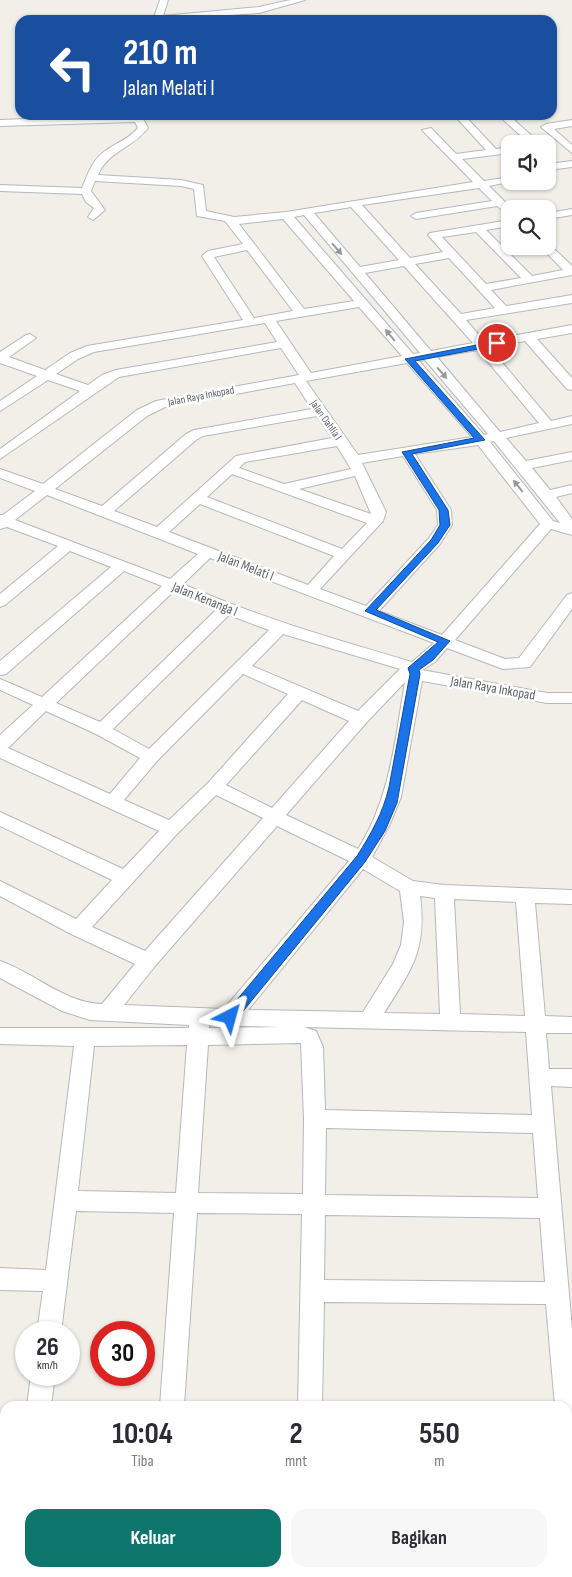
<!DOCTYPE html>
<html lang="id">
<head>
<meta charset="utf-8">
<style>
  body { margin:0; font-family:"Sofia Sans Condensed",sans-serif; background:#f7f7f7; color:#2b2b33; height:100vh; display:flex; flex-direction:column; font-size:19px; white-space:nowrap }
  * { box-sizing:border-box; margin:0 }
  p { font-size:16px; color:#7c7c81 }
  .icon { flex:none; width:28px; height:28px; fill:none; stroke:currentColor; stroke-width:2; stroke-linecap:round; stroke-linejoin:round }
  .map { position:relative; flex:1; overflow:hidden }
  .details { position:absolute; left:0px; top:1401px; width:572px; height:176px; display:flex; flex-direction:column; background:#fff; border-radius:15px 15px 0 0; box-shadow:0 1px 4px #0004 }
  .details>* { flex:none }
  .guide { position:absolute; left:15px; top:15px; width:542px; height:105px; border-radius:15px; box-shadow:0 1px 4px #0004; background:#1a4fa0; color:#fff; overflow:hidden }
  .fabs { position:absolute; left:501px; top:135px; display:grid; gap:10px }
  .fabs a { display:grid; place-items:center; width:55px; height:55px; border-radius:10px; background:#fff; box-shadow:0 1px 4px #0004; font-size:25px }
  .speed { position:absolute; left:15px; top:1321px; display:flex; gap:10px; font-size:25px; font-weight:700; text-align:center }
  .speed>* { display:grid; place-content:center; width:65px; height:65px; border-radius:50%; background:#fff; box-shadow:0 1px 4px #0004; line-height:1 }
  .speed small { font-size:12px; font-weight:400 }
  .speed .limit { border:8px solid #d22; background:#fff; color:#111 }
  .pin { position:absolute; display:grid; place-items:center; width:42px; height:42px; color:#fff; margin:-21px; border:2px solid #fff; border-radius:50%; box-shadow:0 1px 5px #0007 }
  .me { position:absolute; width:55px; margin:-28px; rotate:39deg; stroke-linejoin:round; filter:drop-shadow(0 0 4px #0008) }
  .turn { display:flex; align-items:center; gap:18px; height:105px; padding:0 25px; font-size:22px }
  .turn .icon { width:65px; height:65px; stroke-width:2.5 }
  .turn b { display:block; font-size:35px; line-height:42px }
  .eta { display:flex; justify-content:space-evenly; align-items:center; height:85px; text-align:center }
  .eta b { font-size:30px; font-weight:700; line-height:35px }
  .action { display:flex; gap:10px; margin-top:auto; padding:10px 25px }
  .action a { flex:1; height:58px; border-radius:15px; background:#0f766e; color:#fff; font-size:20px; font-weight:700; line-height:58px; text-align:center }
  .action a+a { background:#f7f7f7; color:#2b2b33 }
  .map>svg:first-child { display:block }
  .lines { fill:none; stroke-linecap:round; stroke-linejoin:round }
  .minor-casing { stroke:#b5b8bc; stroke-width:2 }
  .minor { fill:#fff; fill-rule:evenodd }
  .oneway { fill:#979a9d }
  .route { fill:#1a73e8; stroke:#114b97 }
  .labels { text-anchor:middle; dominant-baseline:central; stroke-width:5; stroke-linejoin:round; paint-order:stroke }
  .far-street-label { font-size:11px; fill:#5f6368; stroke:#fff }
  .street-label { font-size:14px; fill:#5f6368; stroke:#fff }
</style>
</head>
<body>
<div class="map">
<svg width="572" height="1577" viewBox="0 0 572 1577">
  <rect width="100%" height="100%" fill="#f1efe8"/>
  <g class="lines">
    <defs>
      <path id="minor" d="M 160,0 L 168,0 L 163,16 L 259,7 L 290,0 L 305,0 L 259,13 L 153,20 Z
        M 131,115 L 141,115 L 148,128 C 133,148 108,151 98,175 L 181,180 L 203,185 L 206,211 L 234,217 L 286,212 L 473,182 L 422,130 L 431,128 L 456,154 L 486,150 L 454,115 L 464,115 L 496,149 L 510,147 L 510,153 L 462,159 L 484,181 L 510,177 L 510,181 L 514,181 L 489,186 L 512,209 L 510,209 L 510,216 L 497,206 L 416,219 L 411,216 L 416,213 L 492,201 L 479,188 L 362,205 L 410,258 L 443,252 L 428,235 L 430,233 L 510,220 L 510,226 L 486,230 L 532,276 L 563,270 L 540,246 L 548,246 L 548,243 L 572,266 L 572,275 L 491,290 L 506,306 L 572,295 L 572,303 L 466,320 L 484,341 L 572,325 L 572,333 L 537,339 L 572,378 L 572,390 L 567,389 L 525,341 L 490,348 L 551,421 L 572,416 L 572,424 L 506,438 L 526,461 L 572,452 L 572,460 L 532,468 L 550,490 L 572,485 L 572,493 L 556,497 L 572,519 L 572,535 L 551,529 L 455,640 L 505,659 L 519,658 L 567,595 L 572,593 L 572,609 L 530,667 L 503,669 L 447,648 L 435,662 L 422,670 L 547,693 L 572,693 L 572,703 L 547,703 L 422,681 L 401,797 L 390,824 L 372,857 L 413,881 L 444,885 L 572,890 L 572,904 L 535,903 L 545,1016 L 572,1017 L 572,1033 L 546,1033 L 549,1069 L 572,1069 L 572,1087 L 551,1086 L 572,1329 L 572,1464 L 568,1462 L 568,1406 L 555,1406 L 546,1304 L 324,1302 L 322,1406 L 298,1406 L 302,1214 L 197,1213 L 184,1406 L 160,1406 L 174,1213 L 76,1211 L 61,1332 L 37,1332 L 43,1291 L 0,1290 L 0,1268 L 46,1270 L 74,1046 L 0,1044 L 0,1028 L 189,1028 L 189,1025 L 90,1020 L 62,1011 L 0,978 L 0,961 C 35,973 64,1003 102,1004 L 135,964 L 71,934 L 0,896 L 0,881 L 76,919 L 112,880 L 0,826 L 0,812 L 123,869 L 159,831 L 0,758 L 0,735 L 33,705 L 0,690 L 0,679 L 42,697 L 162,586 L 124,571 L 6,674 L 0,675 L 0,661 L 111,567 L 70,551 L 5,605 L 0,607 L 0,594 L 58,546 L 7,527 L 0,529 L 0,515 L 3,515 L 35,491 L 0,478 L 0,469 L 43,484 L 137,410 L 156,401 L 299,375 L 281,348 L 119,377 L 0,459 L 0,449 L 80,391 L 48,380 L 0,411 L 0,401 L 37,376 L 0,363 L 0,352 L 26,335 L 30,334 L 36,338 L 9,357 L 45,370 L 70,353 L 87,346 L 243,320 L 202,256 L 208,251 L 243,244 L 225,221 L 197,216 L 194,189 L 181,186 L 95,181 L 91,191 L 105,210 L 93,220 L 88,217 L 94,208 L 86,202 L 82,194 L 0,191 L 0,185 L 82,188 C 88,174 92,160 105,151 C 116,143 129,139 138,128 L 135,122 L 0,126 L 0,120 ZM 351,207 L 399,260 L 360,267 L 314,213 ZM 304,215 L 420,353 L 413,354 L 294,217 ZM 283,219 L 354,301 L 304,309 L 239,224 ZM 476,232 L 521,278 L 486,284 L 442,237 ZM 247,250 L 293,311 L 254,318 L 214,257 ZM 449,258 L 495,308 L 461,314 L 415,264 ZM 404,266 L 473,343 L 431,351 L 365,273 ZM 359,307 L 402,356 L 311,373 L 276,321 ZM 265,323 L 277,342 L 116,370 L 102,375 L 88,385 L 56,374 L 78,359 L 94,352 ZM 478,350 L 539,423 L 500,432 L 437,357 ZM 425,360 L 488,434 L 484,435 L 419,361 ZM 407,363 L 472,437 L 358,455 L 306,381 ZM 295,383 L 312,409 L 194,430 L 186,434 L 102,506 L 55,489 L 147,416 L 165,407 ZM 317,416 L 332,438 L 236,456 L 157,527 L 114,511 L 196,440 L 203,436 ZM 494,441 L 560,523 L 553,521 L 490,442 ZM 478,445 L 540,524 L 442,635 L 379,611 L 440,544 L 452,525 L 451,510 L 415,454 ZM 337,446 L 351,469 L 284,484 L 239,468 L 245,462 ZM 403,456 L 437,510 L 438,525 L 429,538 L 366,606 L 320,589 L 383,521 L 386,512 L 362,463 ZM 232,474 L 367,523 L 342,549 L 207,497 ZM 355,476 L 371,514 L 299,489 ZM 47,495 L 198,554 L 170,579 L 15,520 ZM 200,504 L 334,556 L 308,585 L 169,532 ZM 210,558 L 434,643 L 412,662 C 334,639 257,617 183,584 ZM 174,591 L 216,610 L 100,722 L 56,703 ZM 229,615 L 269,630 L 149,749 L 113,729 ZM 283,634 L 400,669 L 358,711 L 252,666 ZM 243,674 L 288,694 L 208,783 L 169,820 L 124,800 L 157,761 ZM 405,682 C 395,740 390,799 358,849 L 286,815 L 366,723 ZM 302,700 L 349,721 L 272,808 L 226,785 ZM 46,711 L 96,734 L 140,758 L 110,794 L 8,748 ZM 216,795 L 263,818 L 145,951 L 92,927 L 177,834 ZM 277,826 L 349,861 L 224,1009 L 124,1005 L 155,966 ZM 363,869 L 400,891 L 404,922 L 401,945 L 393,964 L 363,1012 L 248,1010 ZM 420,896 L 435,898 L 440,1014 L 384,1013 C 412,969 427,950 420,896 ZM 454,899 L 516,902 L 525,1016 L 460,1014 ZM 209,1025 L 281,1027 L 209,1028 ZM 304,1027 L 526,1032 L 532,1115 L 325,1110 L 323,1047 L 316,1031 ZM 301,1043 L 304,1119 L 303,1194 L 198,1193 L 208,1045 ZM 187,1045 L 176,1193 L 78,1191 L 94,1046 ZM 326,1128 L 533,1133 L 538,1198 L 325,1195 ZM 325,1215 L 540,1218 L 545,1282 L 324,1280 Z
        M 498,115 L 535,115 L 514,120 L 541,144 L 530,144 Z
        M 572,120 L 572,126 L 554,129 L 572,145 L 572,153 L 541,127 L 546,124 Z
        M 572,161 L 572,167 L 548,170 L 548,164 Z
        M 572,209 L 572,215 L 548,219 L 548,213 Z
        M 31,1375 L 55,1375 L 51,1406 L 27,1406 Z
        M 0,1521 L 5,1521 L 5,1547 L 0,1547 Z
        M 101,1572 L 127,1572 L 126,1577 L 100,1577 Z
        M 235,1572 L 261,1572 L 261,1577 L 235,1577 Z"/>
    </defs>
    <use href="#minor" class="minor-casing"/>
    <use href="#minor" class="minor"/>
  </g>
  <defs><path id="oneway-solid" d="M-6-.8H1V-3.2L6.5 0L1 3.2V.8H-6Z" transform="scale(1.25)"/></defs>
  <g class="oneway">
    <use href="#oneway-solid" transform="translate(337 249) rotate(49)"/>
    <use href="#oneway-solid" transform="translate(390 335) rotate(-129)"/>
    <use href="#oneway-solid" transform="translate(442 373) rotate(49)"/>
    <use href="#oneway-solid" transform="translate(518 486) rotate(-129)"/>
  </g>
  <path class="route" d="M 497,341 L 501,343 L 500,345 L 415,361 L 485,440 L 412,454 L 448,510 L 450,525 L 438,543 L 376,610 L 450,641 L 433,660 L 419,670 L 420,674 L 397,803 L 385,831 L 365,862 L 235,1021 L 226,1021 L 224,1017 L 226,1013 L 357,856 C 371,834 383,813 389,787 L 410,674 L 408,668 L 438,642 L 365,611 L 431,540 L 440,525 L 439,510 L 402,452 L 474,438 L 405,359 Z"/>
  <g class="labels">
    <g class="far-street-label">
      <text transform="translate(201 396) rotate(-11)">Jalan Raya Inkopad</text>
      <text transform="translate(326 420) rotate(55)">Jalan Dahlia I</text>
    </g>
    <g class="street-label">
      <text transform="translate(246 566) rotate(21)">Jalan Melati I</text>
      <text transform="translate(205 599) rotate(22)">Jalan Kenanga I</text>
      <text transform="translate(493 688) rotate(10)">Jalan Raya Inkopad</text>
    </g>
  </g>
</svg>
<div class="fabs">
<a><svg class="icon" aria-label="sound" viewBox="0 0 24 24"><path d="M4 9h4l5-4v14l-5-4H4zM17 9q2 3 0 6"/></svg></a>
<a><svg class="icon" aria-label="search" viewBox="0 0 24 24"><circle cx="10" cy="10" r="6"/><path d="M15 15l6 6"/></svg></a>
</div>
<div class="speed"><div>26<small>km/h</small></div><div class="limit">30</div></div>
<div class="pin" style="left:497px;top:343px;background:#d93025"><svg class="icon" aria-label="arrive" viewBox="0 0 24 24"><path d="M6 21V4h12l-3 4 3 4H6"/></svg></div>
<svg class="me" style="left:230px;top:1017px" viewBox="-20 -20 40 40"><path d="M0-17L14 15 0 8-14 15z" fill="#1a73e8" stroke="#fff" stroke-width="4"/></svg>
<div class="guide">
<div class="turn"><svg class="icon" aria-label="left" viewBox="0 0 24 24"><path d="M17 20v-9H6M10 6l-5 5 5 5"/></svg><div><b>210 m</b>Jalan Melati I</div></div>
</div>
<section class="details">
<div class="eta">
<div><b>10:04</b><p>Tiba</p></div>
<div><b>2</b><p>mnt</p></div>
<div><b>550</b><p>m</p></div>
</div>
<div class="action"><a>Keluar</a><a>Bagikan</a></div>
</section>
</div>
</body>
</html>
